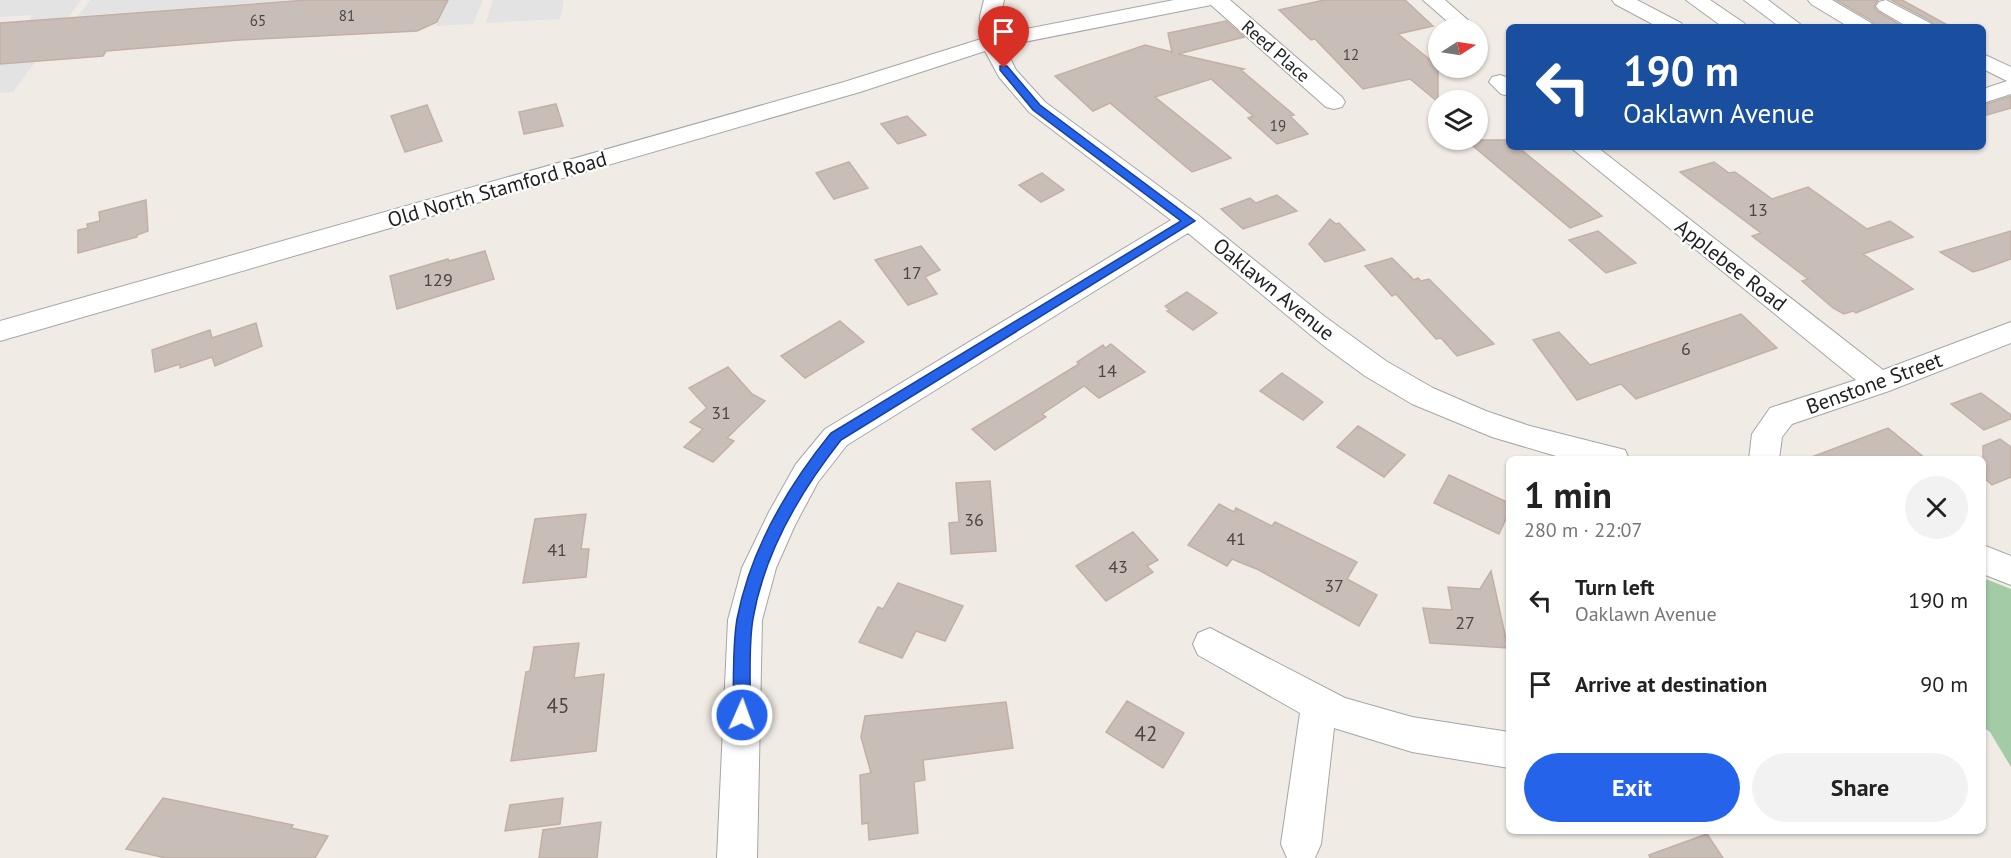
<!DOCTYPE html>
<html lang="en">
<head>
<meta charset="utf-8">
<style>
  body { margin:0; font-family:"PT Sans",sans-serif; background:#f2f2f2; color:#222; height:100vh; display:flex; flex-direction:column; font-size:22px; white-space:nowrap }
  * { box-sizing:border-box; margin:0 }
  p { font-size:20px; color:#767676 }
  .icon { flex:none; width:33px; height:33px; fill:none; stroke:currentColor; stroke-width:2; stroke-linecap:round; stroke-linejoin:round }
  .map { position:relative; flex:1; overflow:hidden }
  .drawer { position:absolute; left:1506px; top:456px; width:480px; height:378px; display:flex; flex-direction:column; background:#fff; border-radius:9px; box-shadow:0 2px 4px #0004 }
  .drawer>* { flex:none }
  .hud { position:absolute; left:1506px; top:24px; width:480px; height:126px; border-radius:9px; box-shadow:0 2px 4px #0004; background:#1a4fa0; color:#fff; overflow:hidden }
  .needle { width:39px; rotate:78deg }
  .controls { position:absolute; left:1428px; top:18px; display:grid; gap:12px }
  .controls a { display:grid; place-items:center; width:60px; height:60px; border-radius:50%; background:#fff; box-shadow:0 2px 4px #0004; font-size:30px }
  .pin { position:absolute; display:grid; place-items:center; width:51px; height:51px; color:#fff; margin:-62px -26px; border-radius:50% 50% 50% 0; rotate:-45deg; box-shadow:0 0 6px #0007 }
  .pin .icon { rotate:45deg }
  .me { position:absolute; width:66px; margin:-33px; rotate:2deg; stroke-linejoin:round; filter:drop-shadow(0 0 4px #0008) }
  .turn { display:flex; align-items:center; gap:21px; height:126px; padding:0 18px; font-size:27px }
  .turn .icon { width:78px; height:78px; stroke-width:2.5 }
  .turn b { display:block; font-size:42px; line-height:51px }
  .round { display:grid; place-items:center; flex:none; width:63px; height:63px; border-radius:32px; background:#f2f2f2 }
  .overview { display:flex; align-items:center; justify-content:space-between; height:102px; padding:0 18px }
  h1 { font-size:36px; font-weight:600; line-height:45px }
  .primary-button { display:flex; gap:12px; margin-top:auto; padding:12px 18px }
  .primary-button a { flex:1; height:69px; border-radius:36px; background:#2563eb; color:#fff; font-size:24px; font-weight:600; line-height:69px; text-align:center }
  .primary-button a+a { background:#f2f2f2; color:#222 }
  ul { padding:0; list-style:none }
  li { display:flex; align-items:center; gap:18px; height:84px; padding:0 18px }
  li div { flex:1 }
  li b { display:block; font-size:22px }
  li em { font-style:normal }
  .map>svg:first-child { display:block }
  .cemetery { fill:#a3cba6 }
  .parking { fill:#e3e3e3 }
  .building { fill:#c9bdb7; stroke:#c3b0a5; stroke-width:1.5 }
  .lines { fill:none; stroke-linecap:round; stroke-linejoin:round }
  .minor-casing { stroke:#a6a6a6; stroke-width:2 }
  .minor { fill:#fff; fill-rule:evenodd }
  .route { fill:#2563eb; stroke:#184099; stroke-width:1.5 }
  .labels { text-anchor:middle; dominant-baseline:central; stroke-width:4.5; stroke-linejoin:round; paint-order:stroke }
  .far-number-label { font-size:15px; fill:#4a4645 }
  .far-street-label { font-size:18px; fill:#1f1f1f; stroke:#fff }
  .number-label { font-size:18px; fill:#4a4645 }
  .street-label { font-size:21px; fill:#1f1f1f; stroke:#fff }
  .near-number-label { font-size:21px; fill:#4a4645 }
</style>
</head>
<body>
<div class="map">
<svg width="2011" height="858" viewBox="0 0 2011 858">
  <rect width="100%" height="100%" fill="#f0ebe4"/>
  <path class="cemetery" d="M 1983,578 L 2011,589 L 2011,767 L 1990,732 L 1983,727 Z"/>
  <path class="parking" d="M 0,0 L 81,0 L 13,92 L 0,93 L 0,61 L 32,21 L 29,20 L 33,15 L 0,17 Z
    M 90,0 L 293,0 L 78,16 Z
    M 449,0 L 483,0 L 473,24 L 436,26 Z
    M 493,0 L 564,0 L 560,19 L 486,23 Z"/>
  <path class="building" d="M 308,0 L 448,0 L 437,22 L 417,31 L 239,40 L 106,51 L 103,56 L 0,64 L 0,23 Z
    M 1324,0 L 1405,0 L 1433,26 L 1398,34 L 1438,66 L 1438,102 L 1410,79 L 1363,89 L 1315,39 L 1311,40 L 1279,10 Z
    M 1836,0 L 1878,0 L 1874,6 L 1877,11 L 1904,27 L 1876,27 L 1872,21 Z
    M 1891,0 L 1902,0 L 1951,27 L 1935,27 L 1931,21 Z
    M 1226,21 L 1244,37 L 1178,54 L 1244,69 L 1241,70 L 1294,115 L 1290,116 L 1308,134 L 1277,144 L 1248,118 L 1253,116 L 1211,79 L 1155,97 L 1231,158 L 1192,172 L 1110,103 L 1093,111 L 1055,76 L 1145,45 L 1172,52 L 1168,33 Z
    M 2011,96 L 2011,108 L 1983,116 L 1983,105 Z
    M 556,104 L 563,126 L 524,134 L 519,112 Z
    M 427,105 L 442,141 L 405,152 L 391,116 Z
    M 907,116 L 926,135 L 898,144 L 881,124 Z
    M 1466,140 L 1509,140 L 1509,147 L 1518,147 L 1602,216 L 1570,228 Z
    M 849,162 L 868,188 L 834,199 L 816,173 Z
    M 1714,162 L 1729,173 L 1735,172 L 1772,199 L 1808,187 L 1867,229 L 1890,221 L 1913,237 L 1863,254 L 1913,289 L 1856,313 L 1853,311 L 1844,314 L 1833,308 L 1802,281 L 1808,279 L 1752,236 L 1761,233 L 1680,172 Z
    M 1042,173 L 1064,190 L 1041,202 L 1019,185 Z
    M 1277,195 L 1297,211 L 1243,229 L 1221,209 L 1250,198 L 1256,203 Z
    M 146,200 L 148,231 L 137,235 L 137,237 L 78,253 L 78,230 L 88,228 L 87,224 L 100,221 L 99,212 Z
    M 1330,219 L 1336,224 L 1339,223 L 1365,250 L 1325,262 L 1309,244 Z
    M 1598,231 L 1636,263 L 1606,273 L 1569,240 Z
    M 2011,231 L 2011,259 L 1983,269 L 1973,272 L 1940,252 Z
    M 921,246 L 940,270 L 925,277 L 937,294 L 908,305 L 875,260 Z
    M 485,251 L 494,279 L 397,309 L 390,276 L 448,259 L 449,261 Z
    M 1392,258 L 1414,280 L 1418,278 L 1421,281 L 1429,279 L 1494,344 L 1457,356 L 1441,338 L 1436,339 L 1396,294 L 1392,296 L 1365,266 Z
    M 1187,292 L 1217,313 L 1193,330 L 1167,311 L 1170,310 L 1165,306 Z
    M 1741,314 L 1777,348 L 1636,399 L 1621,384 L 1577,400 L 1533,340 L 1559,332 L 1590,365 Z
    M 840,321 L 864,342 L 805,378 L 781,356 Z
    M 256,323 L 262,346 L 215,366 L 212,357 L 180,368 L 180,364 L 155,372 L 152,350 L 210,330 L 212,338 Z
    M 1111,344 L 1145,372 L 1099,398 L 1084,386 L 1042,414 L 1046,417 L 995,450 L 972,429 L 1079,364 L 1077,362 L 1103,345 L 1105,348 Z
    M 728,367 L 752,394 L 765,401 L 727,438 L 734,441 L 713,462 L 684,447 L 703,429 L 690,422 L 707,408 L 689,388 Z
    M 1282,373 L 1323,402 L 1303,420 L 1260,391 Z
    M 1981,393 L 2011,415 L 2011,419 L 1984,430 L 1951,404 Z
    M 1358,426 L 1405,455 L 1384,477 L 1337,447 Z
    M 1888,428 L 1926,459 L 1813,459 L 1812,457 Z
    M 2000,439 L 2011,447 L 2011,477 L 1992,485 L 1983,477 L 1983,446 Z
    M 1449,475 L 1509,503 L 1509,512 L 1499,534 L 1434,503 Z
    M 990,481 L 996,551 L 951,554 L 949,523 L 959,522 L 956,483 Z
    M 1219,504 L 1234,512 L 1236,508 L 1272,526 L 1275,522 L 1357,562 L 1347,579 L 1377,595 L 1359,626 L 1259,570 L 1232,559 L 1227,566 L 1188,545 Z
    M 586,514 L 581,549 L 589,549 L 586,577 L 523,583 L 535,519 Z
    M 1133,532 L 1158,560 L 1147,566 L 1153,572 L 1106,601 L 1076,566 Z
    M 1491,571 L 1508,648 L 1430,643 L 1423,608 L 1452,610 L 1448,587 L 1480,589 Z
    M 898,583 L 963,606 L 945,641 L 916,631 L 902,658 L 859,642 L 878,607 L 883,609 Z
    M 579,643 L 574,678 L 604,674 L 596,751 L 511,761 L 526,672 L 530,671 L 534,647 Z
    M 1127,701 L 1184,733 L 1163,768 L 1106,732 Z
    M 1006,702 L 1013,748 L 923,760 L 925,780 L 914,782 L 918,833 L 869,840 L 868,823 L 862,824 L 860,775 L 871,773 L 861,737 L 865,716 Z
    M 163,798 L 293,825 L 291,828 L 328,836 L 315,858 L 166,858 L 126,849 Z
    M 563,798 L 560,824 L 505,831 L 510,805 Z
    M 601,822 L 597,858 L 539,858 L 543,830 Z
    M 1707,834 L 1723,858 L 1650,858 L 1649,855 Z"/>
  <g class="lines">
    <defs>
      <path id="minor" d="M 984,0 L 1004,0 L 1000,16 L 1001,34 L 1174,0 L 1230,0 L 1342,97 L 1345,102 L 1342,107 L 1334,109 L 1326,107 L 1211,5 L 1004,46 L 1016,70 L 1045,102 L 1198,215 L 1324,316 L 1386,361 L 1433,388 L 1486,411 L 1530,426 L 1625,450 L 1629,459 L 1566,459 L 1492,437 L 1412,404 L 1365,376 L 1324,346 L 1188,233 L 847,445 L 818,482 L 795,525 L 776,568 L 762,620 L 757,858 L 717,858 L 728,620 L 742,568 L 769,512 L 796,464 L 825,429 L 1171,220 L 1029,112 L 999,77 L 985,51 L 860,92 L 0,341 L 0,321 L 844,82 L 981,39 L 980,16 Z
        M 1423,0 L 1445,0 L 1477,28 L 1455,28 Z
        M 1612,0 L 1637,0 L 1681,23 L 1684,27 L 1658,27 L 1615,4 Z
        M 1686,0 L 1710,0 L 1744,23 L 1747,27 L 1723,27 Z
        M 1744,0 L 1768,0 L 1804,27 L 1780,27 Z
        M 1808,0 L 1832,0 L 1871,23 L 1874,27 L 1849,27 L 1811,4 Z
        M 1886,0 L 1930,23 L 1933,27 L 1908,27 L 1879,10 L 1876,6 L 1879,2 Z
        M 1983,54 L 2011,67 L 2011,94 L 1983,103 L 1983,89 L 2007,81 L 1983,69 Z
        M 1500,75 L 1509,78 L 1509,96 L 1501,94 L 1489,82 L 1492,77 Z
        M 1570,147 L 1597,147 L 1883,370 L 2011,322 L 2011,343 L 1889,391 L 1792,424 L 1782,437 L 1779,459 L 1749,459 L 1752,434 L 1770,408 L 1856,380 Z
        M 1983,545 L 2011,556 L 2011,585 L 1983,574 Z
        M 1210,628 L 1345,698 L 1412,717 L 1509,732 L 1509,768 L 1412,752 L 1334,728 L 1321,844 L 1315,858 L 1287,858 L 1281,844 L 1300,713 L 1198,655 L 1193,644 L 1198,633 Z"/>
    </defs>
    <use href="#minor" class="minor-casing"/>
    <use href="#minor" class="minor"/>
  </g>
  <path class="route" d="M 1000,66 L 1007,66 L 1040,105 L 1195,221 L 841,440 C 800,492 764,553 753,619 C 748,648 751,685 750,715 L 747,721 L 742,723 L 736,721 L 733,715 C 734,685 732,648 737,619 C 750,551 788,486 831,433 L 1181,221 L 1033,110 L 1000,70 Z"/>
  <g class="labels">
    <g class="far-number-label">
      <text x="347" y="15">81</text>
      <text x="258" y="20">65</text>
      <text x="1351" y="54">12</text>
      <text x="1278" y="125">19</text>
    </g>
    <g class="far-street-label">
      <text transform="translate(1276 51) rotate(41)">Reed Place</text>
    </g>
    <g class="number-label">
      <text x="1758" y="209">13</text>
      <text x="912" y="272">17</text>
      <text x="438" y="279">129</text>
      <text x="1686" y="348">6</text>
      <text x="1107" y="370">14</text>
      <text x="721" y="412">31</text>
      <text x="974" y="519">36</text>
      <text x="1236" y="538">41</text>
      <text x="557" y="549">41</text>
      <text x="1118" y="566">43</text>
      <text x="1334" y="585">37</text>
      <text x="1465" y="622">27</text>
    </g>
    <g class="street-label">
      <text transform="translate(497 189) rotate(-16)">Old North Stamford Road</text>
      <text transform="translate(1731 265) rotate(38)">Applebee Road</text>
      <text transform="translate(1274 289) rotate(39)">Oaklawn Avenue</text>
      <text transform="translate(1874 383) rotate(-20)">Benstone Street</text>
    </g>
    <g class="near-number-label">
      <text x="558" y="705">45</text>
      <text x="1146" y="733">42</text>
    </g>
  </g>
</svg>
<div class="controls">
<a><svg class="needle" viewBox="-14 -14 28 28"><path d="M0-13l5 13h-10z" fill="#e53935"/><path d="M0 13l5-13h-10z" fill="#767676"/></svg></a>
<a><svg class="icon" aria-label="layers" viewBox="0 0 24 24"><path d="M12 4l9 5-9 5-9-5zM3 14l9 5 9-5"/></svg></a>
</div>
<div class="pin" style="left:1004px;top:68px;background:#d93025"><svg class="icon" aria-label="arrive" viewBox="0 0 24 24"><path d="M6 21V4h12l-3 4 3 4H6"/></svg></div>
<svg class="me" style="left:742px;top:715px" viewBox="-20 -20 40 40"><circle r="17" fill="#2563eb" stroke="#fff" stroke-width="3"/><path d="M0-11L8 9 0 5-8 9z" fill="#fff"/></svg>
<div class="hud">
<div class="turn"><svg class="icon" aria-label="left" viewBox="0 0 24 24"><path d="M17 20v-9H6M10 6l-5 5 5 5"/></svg><div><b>190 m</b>Oaklawn Avenue</div></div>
</div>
<section class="drawer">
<div class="overview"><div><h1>1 min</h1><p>280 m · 22:07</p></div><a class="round"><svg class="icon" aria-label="close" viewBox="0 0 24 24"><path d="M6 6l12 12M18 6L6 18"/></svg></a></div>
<ul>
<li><svg class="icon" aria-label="left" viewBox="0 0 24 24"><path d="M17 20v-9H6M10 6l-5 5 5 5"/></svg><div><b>Turn left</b><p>Oaklawn Avenue</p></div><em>190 m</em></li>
<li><svg class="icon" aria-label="arrive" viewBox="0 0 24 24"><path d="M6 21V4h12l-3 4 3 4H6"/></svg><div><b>Arrive at destination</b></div><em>90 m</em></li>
</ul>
<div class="primary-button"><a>Exit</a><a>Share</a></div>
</section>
</div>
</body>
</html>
